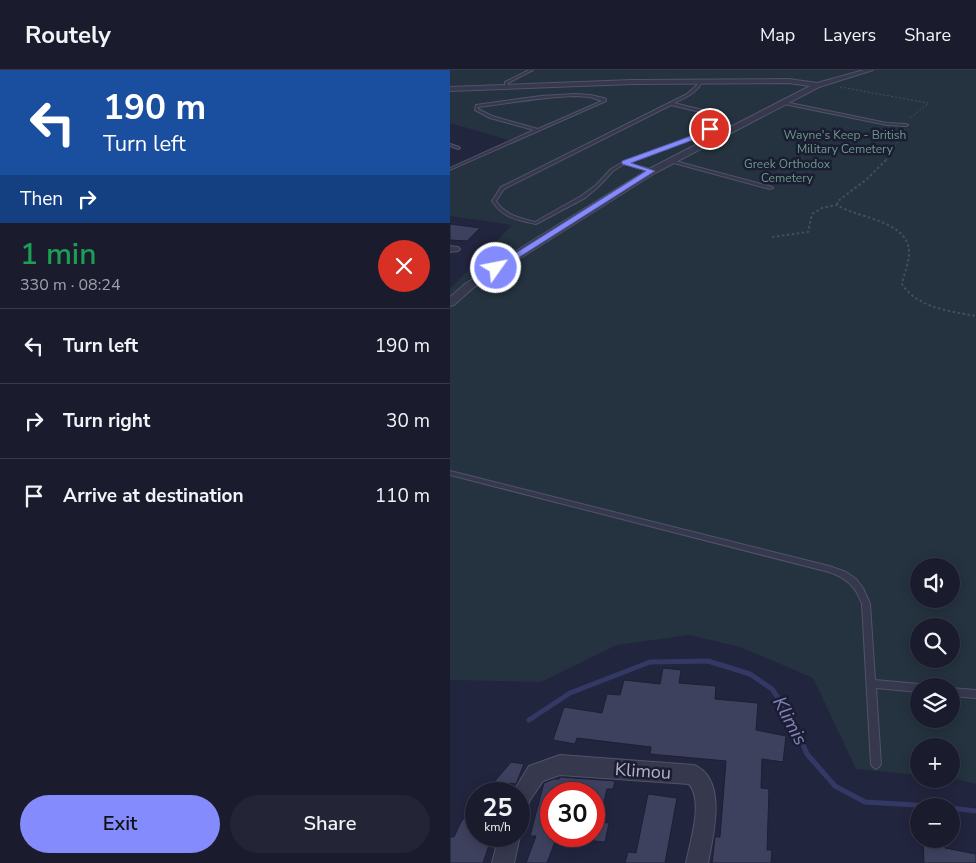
<!DOCTYPE html>
<html lang="en">
<head>
<meta charset="utf-8">
<style>
  body { margin:0; font-family:"Nunito Sans",sans-serif; background:#232536; color:#f1f3f6; height:100vh; display:flex; flex-direction:column; font-size:19px; white-space:nowrap }
  * { box-sizing:border-box; margin:0 }
  p { font-size:16px; color:#9fa1aa }
  .icon { flex:none; width:28px; height:28px; fill:none; stroke:currentColor; stroke-width:2; stroke-linecap:round; stroke-linejoin:round }
  .map { position:relative; flex:1; overflow:hidden }
  .sheet { display:flex; flex-direction:column; background:#1a1c2e; width:450px }
  .sheet>* { flex:none }
  .top-card { background:#1a4fa0; color:#fff; overflow:hidden }
  .tools { position:absolute; left:460px; top:488px; display:grid; gap:10px }
  .tools a { display:grid; place-items:center; width:50px; height:50px; border-radius:50%; background:#1a1c2e; box-shadow:0 2px 12px #0003,0 0 0 1px #383a4a; font-size:25px }
  .speed { position:absolute; left:15px; top:712px; display:flex; gap:10px; font-size:25px; font-weight:700; text-align:center }
  .speed>* { display:grid; place-content:center; width:65px; height:65px; border-radius:50%; background:#1a1c2e; box-shadow:0 2px 12px #0003,0 0 0 1px #383a4a; line-height:1 }
  .speed small { font-size:12px; font-weight:400 }
  .speed .limit { border:8px solid #d22; background:#fff; color:#111 }
  .pin { position:absolute; display:grid; place-items:center; width:42px; height:42px; color:#fff; margin:-21px; border:2px solid #fff; border-radius:50%; box-shadow:0 1px 5px #0007 }
  .me { position:absolute; width:55px; margin:-28px; rotate:57deg; stroke-linejoin:round; filter:drop-shadow(0 0 4px #0008) }
  .turn { display:flex; align-items:center; gap:18px; height:105px; padding:0 20px; font-size:22px }
  .turn .icon { width:65px; height:65px; stroke-width:2.5 }
  .turn b { display:block; font-size:35px; line-height:42px }
  .then { display:flex; align-items:center; height:48px; padding:0 20px; background:#0003; gap:10px; font-size:19px }
  .round { display:grid; place-items:center; flex:none; width:52px; height:52px; border-radius:26px; background:#232536 }
  .headline { display:flex; align-items:center; justify-content:space-between; height:85px; padding:0 20px }
  h1 { font-size:30px; font-weight:600; line-height:38px; color:#1e9e55 }
  .cta { display:flex; gap:10px; margin-top:auto; padding:10px 20px }
  .cta a { flex:1; height:58px; border-radius:30px; background:#848bfc; color:#111; font-size:20px; font-weight:600; line-height:58px; text-align:center }
  .cta a+a { background:#232536; color:#f1f3f6 }
  ul { padding:0; list-style:none }
  li { display:flex; align-items:center; gap:15px; height:75px; padding:0 20px; border-top:1px solid #383a4a }
  li div { flex:1 }
  li b { display:block; font-size:19px }
  li em { font-style:normal }
  header { display:flex; align-items:center; gap:30px; box-sizing:border-box; height:70px; padding:0 25px; background:#1a1c2e; border-bottom:1px solid #383a4a }
  header strong { font-size:24px }
  nav { display:flex; gap:28px; margin-inline-start:auto; font-size:18px }
  main { display:flex; flex:1; min-height:0 }
  .map>svg:first-child { display:block }
  .green { fill:#24333f; fill-rule:evenodd }
  .lines { fill:none; stroke-linecap:round; stroke-linejoin:round }
  .stream { stroke:#343864; stroke-width:5 }
  .building { fill:#3e415e; stroke:#1e1f35 }
  .service-casing { stroke:#525369; stroke-width:2 }
  .minor-casing { stroke:#525369; stroke-width:2 }
  .path-far1 { stroke:#42505c; stroke-width:1; stroke-dasharray:2 2; stroke-linecap:butt }
  .path { stroke:#42505c; stroke-width:2; stroke-dasharray:2.5 2.5; stroke-linecap:butt }
  .service { fill:#36384e; fill-rule:evenodd }
  .minor { fill:#36384e; fill-rule:evenodd }
  .route { fill:#848bfc; stroke:#565aa4 }
  .labels { text-anchor:middle; dominant-baseline:central; stroke-width:5; stroke-linejoin:round; paint-order:stroke }
  .far-park-label { font-size:12px; fill:#689b85; stroke:#1c1d33 }
  .near-street-label { font-size:18px; fill:#b2b3c9; stroke:#1c1d33 }
  .near-water-label { font-size:19px; font-style:italic; fill:#8085b7; stroke:#1c1d33 }
</style>
</head>
<body>
<header>
<strong>Routely</strong>
<nav><a>Map</a><a>Layers</a><a>Share</a></nav>
</header>
<main>
<section class="sheet">
<div class="top-card">
<div class="turn"><svg class="icon" aria-label="left" viewBox="0 0 24 24"><path d="M17 20v-9H6M10 6l-5 5 5 5"/></svg><div><b>190 m</b>Turn left</div></div>
<div class="then">Then<svg class="icon" aria-label="right" viewBox="0 0 24 24"><path d="M7 20v-9h11M14 6l5 5-5 5"/></svg></div>
</div>
<div class="headline"><div><h1>1 min</h1><p>330 m · 08:24</p></div><a class="round" style="background:#d93025;color:#fff"><svg class="icon" aria-label="close" viewBox="0 0 24 24"><path d="M6 6l12 12M18 6L6 18"/></svg></a></div>
<ul>
<li><svg class="icon" aria-label="left" viewBox="0 0 24 24"><path d="M17 20v-9H6M10 6l-5 5 5 5"/></svg><div><b>Turn left</b></div><em>190 m</em></li>
<li><svg class="icon" aria-label="right" viewBox="0 0 24 24"><path d="M7 20v-9h11M14 6l5 5-5 5"/></svg><div><b>Turn right</b></div><em>30 m</em></li>
<li><svg class="icon" aria-label="arrive" viewBox="0 0 24 24"><path d="M6 21V4h12l-3 4 3 4H6"/></svg><div><b>Arrive at destination</b></div><em>110 m</em></li>
</ul>
<div class="cta"><a>Exit</a><a>Share</a></div>
</section>
<div class="map">
<svg width="526" height="793" viewBox="0 0 526 793">
  <rect width="100%" height="100%" fill="#22253e"/>
  <path class="green" d="M 0,0 L 526,0 L 526,714 L 501,708 L 501,676 L 469,676 L 469,705 L 406,699 L 363,608 L 290,577 L 239,565 L 167,575 L 91,612 L 0,610 L 0,219 L 62,155 L 0,146 L 0,102 L 65,72 L 0,53 ZM 469,496 L 501,496 L 501,529 L 469,529 ZM 469,556 L 501,556 L 501,589 L 469,589 ZM 469,616 L 501,616 L 501,649 L 469,649 Z"/>
  <g class="lines">
    <path class="stream" d="M 79,650 L 120,623 L 200,592 L 258,591 L 300,604 L 322,619 L 341,647 L 357,684 L 385,716 L 415,732 L 482,736
      M 501,738 L 526,741"/>
  </g>
  <path class="building" d="M 0,154 L 30,158 L 17,171 L 0,170 Z
    M 213,598 L 231,600 L 229,613 L 266,616 L 265,629 L 308,633 L 306,660 L 336,666 L 333,692 L 312,689 L 311,718 L 319,719 L 317,780 L 322,780 L 321,793 L 262,793 L 265,767 L 270,767 L 276,691 L 200,684 L 201,677 L 127,668 L 125,674 L 103,670 L 114,637 L 152,643 L 157,624 L 170,625 L 174,610 L 210,614 Z
    M 61,692 L 74,694 L 66,714 L 60,713 L 57,724 L 34,724 Z
    M 110,707 L 165,711 L 163,719 L 157,719 L 149,752 L 159,753 L 155,772 L 144,771 L 144,724 L 101,724 L 101,766 L 107,766 L 97,793 L 76,793 L 86,766 L 80,766 L 94,713 L 104,709 L 109,709 Z
    M 198,724 L 227,728 L 215,793 L 175,793 L 178,782 L 186,783 Z
    M 26,733 L 26,766 L 42,766 L 33,793 L 0,793 L 0,767 L 4,767 L 11,752 Z
    M 473,769 L 494,771 L 495,778 L 526,784 L 526,793 L 474,793 Z"/>
  <g class="lines">
    <defs>
      <path id="service" d="M 79,0 L 83,0 L 58,13 L 58,16 L 55,15 L 55,12 Z
        M 249,10 L 252,11 C 248,23 234,28 224,33 L 273,45 L 278,50 L 247,67 L 178,93 L 203,100 L 203,102 L 174,94 L 163,101 L 148,117 L 135,128 L 86,154 C 67,150 53,148 42,131 L 51,117 L 237,24 L 247,15 ZM 221,35 L 271,47 L 274,50 L 245,65 L 173,92 L 161,99 L 146,115 L 131,126 L 85,152 C 70,148 55,145 46,131 L 54,119 Z
        M 125,24 L 140,25 L 154,28 L 156,29 L 156,31 L 0,100 L 0,98 L 84,60 L 40,48 L 25,40 L 26,35 L 91,26 ZM 125,26 L 140,27 L 152,31 L 88,59 L 42,46 L 28,39 L 28,37 C 61,33 92,27 125,26 Z
        M 330,31 L 437,53 L 456,54 L 458,55 L 456,56 L 437,55 L 329,33 Z
        M 0,74 L 9,77 L 10,78 L 8,79 L 0,76 Z
        M 221,90 L 322,117 L 323,118 L 320,119 L 220,92 L 220,90 Z
        M 0,401 L 379,496 L 396,502 L 406,509 L 413,518 L 417,527 L 420,534 L 425,610 L 469,614 L 473,616 L 469,616 L 469,622 L 426,618 L 431,694 L 429,697 L 426,699 L 423,697 L 421,694 L 412,534 C 406,517 397,508 379,502 L 0,405 Z
        M 501,618 L 526,620 L 526,628 L 501,626 Z"/>
      <path id="minor" d="M 414,0 L 423,0 L 369,17 L 205,103 L 23,218 L 4,235 L 0,236 L 0,227 L 15,214 L 85,169 L 199,99 L 360,16 L 339,13 L 182,14 L 0,21 L 0,17 L 182,10 L 339,9 L 367,13 Z
        M 0,176 L 8,177 L 10,179 L 8,181 L 0,182 Z
        M 110,685 L 244,695 C 278,709 263,766 258,793 L 236,793 C 240,772 254,732 239,714 L 110,705 L 93,711 L 80,730 L 76,740 L 69,743 L 69,724 L 62,724 L 79,696 Z
        M 69,762 L 70,766 L 64,793 L 42,793 L 49,766 L 69,766 Z"/>
    </defs>
    <use href="#service" class="service-casing"/>
    <use href="#minor" class="minor-casing"/>
    <path class="path-far1" d="M 390,17 L 478,33
      M 460,48 L 479,33
      M 436,90 L 454,62"/>
    <path class="path" d="M 387,135 L 388,131 L 417,109 L 437,89
      M 322,167 L 358,162 L 362,144 L 372,138 L 387,135 C 407,148 456,150 459,180 C 460,191 454,203 452,214 C 467,238 500,241 526,246"/>
    <use href="#service" class="service"/>
    <use href="#minor" class="minor"/>
  </g>
  <path class="route" d="M 258,58 L 263,59 L 248,68 L 181,93 L 205,101 L 49,200 L 42,198 L 196,101 L 172,94 L 172,91 L 244,65 Z"/>
  <g class="labels">
    <g class="far-park-label">
      <text x="395" y="65">Wayne's Keep - British<tspan x="395" dy="14">Military Cemetery</tspan></text>
      <text x="337" y="94">Greek Orthodox<tspan x="337" dy="14">Cemetery</tspan></text>
    </g>
    <g class="near-street-label">
      <text transform="translate(193 701) rotate(4)">Klimou</text>
    </g>
    <g class="near-water-label">
      <text transform="translate(340 651) rotate(62)">Klimis</text>
    </g>
  </g>
</svg>
<div class="tools">
<a><svg class="icon" aria-label="sound" viewBox="0 0 24 24"><path d="M4 9h4l5-4v14l-5-4H4zM17 9q2 3 0 6"/></svg></a>
<a><svg class="icon" aria-label="search" viewBox="0 0 24 24"><circle cx="10" cy="10" r="6"/><path d="M15 15l6 6"/></svg></a>
<a><svg class="icon" aria-label="layers" viewBox="0 0 24 24"><path d="M12 4l9 5-9 5-9-5zM3 14l9 5 9-5"/></svg></a>
<a>+</a>
<a>−</a>
</div>
<div class="speed"><div>25<small>km/h</small></div><div class="limit">30</div></div>
<div class="pin" style="left:260px;top:59px;background:#d93025"><svg class="icon" aria-label="arrive" viewBox="0 0 24 24"><path d="M6 21V4h12l-3 4 3 4H6"/></svg></div>
<svg class="me" style="left:46px;top:198px" viewBox="-20 -20 40 40"><circle r="17" fill="#848bfc" stroke="#fff" stroke-width="3"/><path d="M0-11L8 9 0 5-8 9z" fill="#fff"/></svg>
</div>
</main>
</body>
</html>
